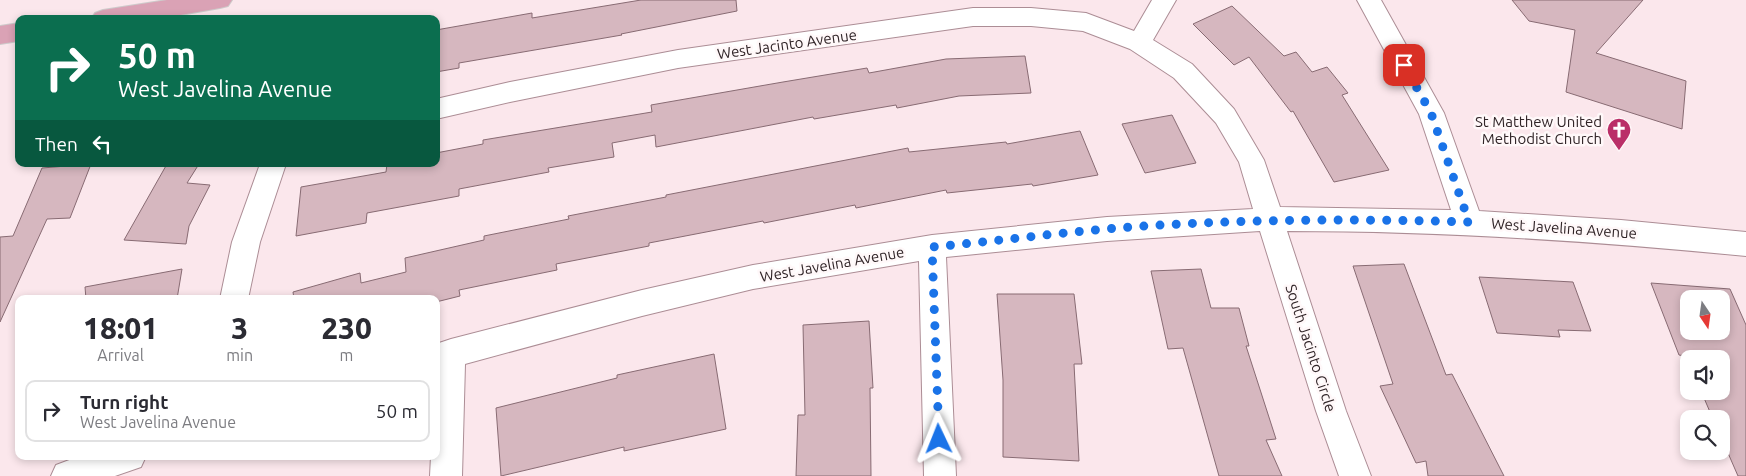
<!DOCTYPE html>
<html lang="en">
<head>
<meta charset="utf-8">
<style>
  body { margin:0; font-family:Ubuntu,sans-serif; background:#f2f2f3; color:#2b2b33; height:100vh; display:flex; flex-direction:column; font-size:19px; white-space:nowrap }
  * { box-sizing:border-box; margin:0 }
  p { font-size:16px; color:#7c7c81 }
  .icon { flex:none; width:28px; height:28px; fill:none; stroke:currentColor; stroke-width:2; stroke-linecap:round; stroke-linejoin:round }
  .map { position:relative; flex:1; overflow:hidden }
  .sheet { position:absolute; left:15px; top:295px; width:425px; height:165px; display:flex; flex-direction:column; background:#fff; border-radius:10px; box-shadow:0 2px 8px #0003 }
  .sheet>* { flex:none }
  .hud { position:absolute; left:15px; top:15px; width:425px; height:152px; border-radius:10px; box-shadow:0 2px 8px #0003; background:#0b6e4f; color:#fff; overflow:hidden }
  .needle { width:32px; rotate:167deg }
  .buttons { position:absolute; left:1680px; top:290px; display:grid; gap:10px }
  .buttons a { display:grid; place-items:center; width:50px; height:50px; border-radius:10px; background:#fff; box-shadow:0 2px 8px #0003; font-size:25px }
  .pin { position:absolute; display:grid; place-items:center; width:42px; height:42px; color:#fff; margin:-21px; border-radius:10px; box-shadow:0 2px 8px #0006 }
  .me { position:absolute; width:55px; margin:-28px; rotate:358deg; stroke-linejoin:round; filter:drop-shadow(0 0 4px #0008) }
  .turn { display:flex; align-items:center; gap:18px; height:105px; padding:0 20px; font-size:22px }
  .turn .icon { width:65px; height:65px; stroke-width:2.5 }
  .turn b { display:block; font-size:35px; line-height:42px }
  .then { display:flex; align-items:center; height:48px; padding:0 20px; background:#0003; gap:10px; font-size:19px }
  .eta { display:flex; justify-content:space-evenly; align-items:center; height:85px; text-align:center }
  .eta b { font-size:30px; font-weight:800; line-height:35px }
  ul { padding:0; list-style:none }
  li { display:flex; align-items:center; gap:15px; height:62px; margin:0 10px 8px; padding:0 10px; border:2px solid #e1e1e2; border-radius:10px }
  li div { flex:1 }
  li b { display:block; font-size:19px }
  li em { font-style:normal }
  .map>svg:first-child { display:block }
  .building { fill:#d6b7bf; stroke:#886b73; fill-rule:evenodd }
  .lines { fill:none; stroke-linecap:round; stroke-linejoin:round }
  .minor-casing { stroke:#ac8d95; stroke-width:2 }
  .major-casing { stroke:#cecbcb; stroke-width:2 }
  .minor { fill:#fff; fill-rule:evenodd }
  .major { fill:#daa2b5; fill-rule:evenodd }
  .route { stroke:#1a73e8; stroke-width:9; stroke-dasharray:0 16.2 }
  .labels { text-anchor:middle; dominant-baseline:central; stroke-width:5; stroke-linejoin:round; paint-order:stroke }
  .street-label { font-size:15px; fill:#312528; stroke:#fff8f9 }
  .poi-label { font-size:15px; fill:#312528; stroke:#fff8f9; text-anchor:end }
</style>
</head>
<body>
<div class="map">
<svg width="1746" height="476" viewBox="0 0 1746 476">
  <rect width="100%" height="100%" fill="#fbe7ec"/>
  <path class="building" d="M 641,0 L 736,0 L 737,11 L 621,34 L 622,35 L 459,63 L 459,68 L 436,72 L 436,30 L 532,13 L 532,18 Z
    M 1512,0 L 1643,0 L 1596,53 L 1686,81 L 1682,129 L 1566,92 L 1575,30 L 1529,21 Z
    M 1232,6 L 1284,56 L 1296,52 L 1312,72 L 1327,67 L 1348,93 L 1342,95 L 1389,170 L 1334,182 L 1293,111 L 1291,112 L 1249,57 L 1234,65 L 1193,24 Z
    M 1025,56 L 1031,93 L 959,96 L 897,108 L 896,105 L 814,119 L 813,117 L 656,147 L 655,135 L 612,143 L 614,157 L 548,168 L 549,172 L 459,189 L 459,196 L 367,213 L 366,223 L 296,236 L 301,187 L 386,172 L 387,164 L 436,164 L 436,153 L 483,144 L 483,140 L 652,112 L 651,105 L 783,82 L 867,68 L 869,73 L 946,59 Z
    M 1172,115 L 1196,163 L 1145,173 L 1122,124 Z
    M 1080,131 L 1098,175 L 1033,186 L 1032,184 L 947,193 L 946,190 L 856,208 L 855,205 L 764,223 L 763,221 L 649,243 L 649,246 L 556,264 L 557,270 L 459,290 L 460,296 L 436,302 L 436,299 L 294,299 L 293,292 L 360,273 L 361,283 L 406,272 L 405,258 L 484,240 L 484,236 L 569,219 L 568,216 L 666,197 L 666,195 L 908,148 L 909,152 L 1006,142 L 1007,144 Z
    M 91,164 L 70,218 L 47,219 L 0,322 L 0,237 L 13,236 L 42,168 Z
    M 167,164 L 199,164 L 187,183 L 210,185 L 189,226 L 186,244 L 124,240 Z
    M 1404,264 L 1446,375 L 1452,374 L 1504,476 L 1428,476 L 1426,461 L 1416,463 L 1380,386 L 1393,384 L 1353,266 Z
    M 182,269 L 177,299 L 86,299 L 85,287 Z
    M 1201,269 L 1211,308 L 1239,308 L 1249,346 L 1246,346 L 1276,439 L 1266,440 L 1282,476 L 1219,476 L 1183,348 L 1168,349 L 1151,271 Z
    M 1479,277 L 1573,282 L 1591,331 L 1558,330 L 1560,337 L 1497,333 Z
    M 1651,283 L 1730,289 L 1746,325 L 1746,476 L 1738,476 L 1721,437 L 1721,419 L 1713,419 L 1701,391 L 1721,391 L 1721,359 L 1689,359 L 1689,363 L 1685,356 L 1679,355 ZM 1689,299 L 1721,299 L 1721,331 L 1689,331 Z
    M 997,294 L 1074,294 L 1082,364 L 1074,364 L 1079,461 L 1003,457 L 1003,380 Z
    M 869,321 L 873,388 L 870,388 L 871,476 L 796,476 L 798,415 L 805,415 L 803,325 Z
    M 714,354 L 726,429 L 624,451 L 624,447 L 501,476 L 496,408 L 617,378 L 617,375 Z"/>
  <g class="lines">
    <defs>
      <path id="minor" d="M 1152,0 L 1176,0 L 1153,40 L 1192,64 L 1234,109 L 1264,160 L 1280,207 L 1451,210 L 1419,114 L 1357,0 L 1381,0 L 1444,113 L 1479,211 L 1621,220 L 1746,232 L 1746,256 C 1593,241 1441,231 1287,231 L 1346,411 L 1371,476 L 1339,476 L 1316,411 L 1260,231 L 1107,241 L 946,257 L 956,476 L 924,476 L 919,261 L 753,289 L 642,316 L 465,364 L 462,476 L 430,476 L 431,456 L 436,456 L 436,344 L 451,339 L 642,290 L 753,265 L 932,235 L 1107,217 L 1253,209 L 1239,162 L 1216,123 L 1174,78 L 1130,49 L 1083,31 L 1031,26 L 973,26 L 678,68 L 510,102 L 436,119 L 436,99 L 510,82 L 678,50 L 973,8 L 1031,8 L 1086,13 L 1134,31 Z
        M 260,164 L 286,164 L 260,242 L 248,299 L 220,299 L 232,242 Z
        M 80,456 L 146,456 L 141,467 L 115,476 L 51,476 L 56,465 Z"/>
      <path id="major" d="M 167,0 L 232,0 L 228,6 L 220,8 L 158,19 L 91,19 L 95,13 L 103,10 Z
        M 19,23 L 19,41 L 0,44 L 0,26 Z"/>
    </defs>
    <use href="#minor" class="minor-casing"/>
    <use href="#major" class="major-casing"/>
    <use href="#minor" class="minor"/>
    <use href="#major" class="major"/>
  </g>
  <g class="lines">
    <path class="route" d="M 939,439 L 932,247 C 1009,240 1085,229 1162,225 C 1265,219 1367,219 1469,222 L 1431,113 L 1404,65"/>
  </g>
  <defs>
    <symbol id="church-pin" viewBox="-11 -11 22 30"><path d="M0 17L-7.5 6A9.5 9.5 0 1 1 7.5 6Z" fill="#ba2f68" stroke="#fff8f9"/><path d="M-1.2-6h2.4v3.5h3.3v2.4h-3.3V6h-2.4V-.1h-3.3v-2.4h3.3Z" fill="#fff"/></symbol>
  </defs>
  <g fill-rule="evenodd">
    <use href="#church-pin" x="1605" y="116" width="28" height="38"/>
  </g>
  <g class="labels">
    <g class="street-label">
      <text transform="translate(787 44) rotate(-8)">West Jacinto Avenue</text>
      <text transform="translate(1564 228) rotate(4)">West Javelina Avenue</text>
      <text transform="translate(832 264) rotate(-10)">West Javelina Avenue</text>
      <text transform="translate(1311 348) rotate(72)">South Jacinto Circle</text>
    </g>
    <g class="poi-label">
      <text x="1602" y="121">St Matthew United<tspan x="1602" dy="17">Methodist Church</tspan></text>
    </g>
  </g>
</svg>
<div class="buttons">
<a><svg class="needle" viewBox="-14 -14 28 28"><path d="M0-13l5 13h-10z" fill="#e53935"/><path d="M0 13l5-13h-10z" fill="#7c7c81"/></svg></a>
<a><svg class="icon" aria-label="sound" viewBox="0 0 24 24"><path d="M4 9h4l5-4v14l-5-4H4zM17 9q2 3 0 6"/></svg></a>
<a><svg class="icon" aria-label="search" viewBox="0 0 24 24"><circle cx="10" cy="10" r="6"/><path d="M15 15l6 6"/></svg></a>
</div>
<div class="pin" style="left:1404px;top:65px;background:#d93025"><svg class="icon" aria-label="arrive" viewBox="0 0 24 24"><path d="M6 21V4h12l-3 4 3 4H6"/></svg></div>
<svg class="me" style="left:939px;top:439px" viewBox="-20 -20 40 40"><path d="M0-17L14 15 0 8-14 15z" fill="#1a73e8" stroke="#fff" stroke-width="4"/></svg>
<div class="hud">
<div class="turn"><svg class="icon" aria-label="right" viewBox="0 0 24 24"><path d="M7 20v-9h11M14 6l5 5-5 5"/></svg><div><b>50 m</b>West Javelina Avenue</div></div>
<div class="then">Then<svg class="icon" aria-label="left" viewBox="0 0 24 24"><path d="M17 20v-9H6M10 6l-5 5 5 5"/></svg></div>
</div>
<section class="sheet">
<div class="eta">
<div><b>18:01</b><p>Arrival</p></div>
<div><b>3</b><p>min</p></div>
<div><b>230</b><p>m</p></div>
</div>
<ul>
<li><svg class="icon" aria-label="right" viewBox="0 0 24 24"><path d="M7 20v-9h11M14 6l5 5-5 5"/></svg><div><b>Turn right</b><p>West Javelina Avenue</p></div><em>50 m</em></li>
</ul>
</section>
</div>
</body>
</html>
